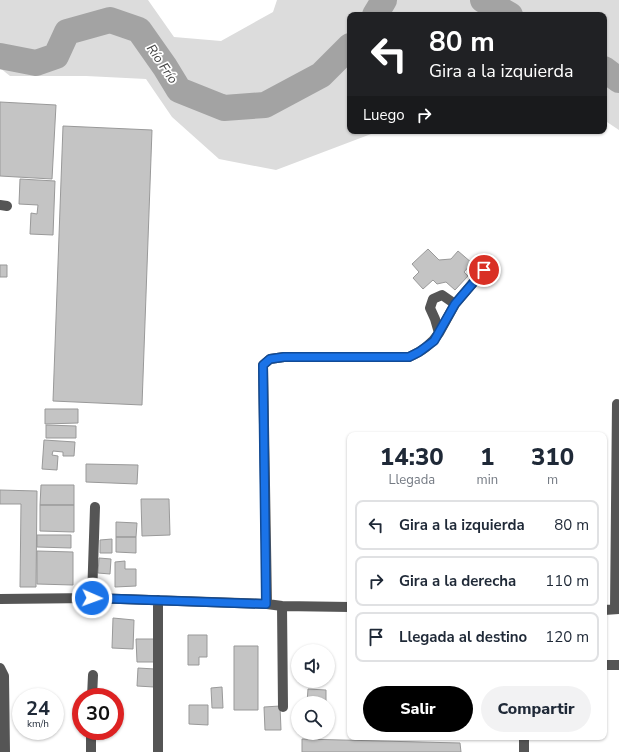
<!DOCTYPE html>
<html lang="es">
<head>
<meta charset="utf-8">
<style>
  body { margin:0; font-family:"Nunito Sans",sans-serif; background:#f2f2f3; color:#1f2937; height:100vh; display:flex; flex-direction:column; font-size:15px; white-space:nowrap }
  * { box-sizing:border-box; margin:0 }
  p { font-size:13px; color:#747a83 }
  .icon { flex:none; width:22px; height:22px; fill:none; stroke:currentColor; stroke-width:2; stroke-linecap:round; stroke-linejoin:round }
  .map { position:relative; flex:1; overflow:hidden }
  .panel { position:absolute; left:347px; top:432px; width:260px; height:308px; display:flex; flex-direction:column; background:#fff; border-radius:8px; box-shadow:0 1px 3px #0004 }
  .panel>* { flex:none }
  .guide { position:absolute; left:347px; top:12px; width:260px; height:122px; border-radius:8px; box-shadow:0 1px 3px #0004; background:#202124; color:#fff; overflow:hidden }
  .buttons { position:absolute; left:291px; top:644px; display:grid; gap:8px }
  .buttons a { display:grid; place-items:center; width:44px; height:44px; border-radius:50%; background:#fff; box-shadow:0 1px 3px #0004; font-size:20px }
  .speed { position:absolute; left:12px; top:688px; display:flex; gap:8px; font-size:20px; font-weight:700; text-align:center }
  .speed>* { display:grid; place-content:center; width:52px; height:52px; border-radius:50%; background:#fff; box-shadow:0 1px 3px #0004; line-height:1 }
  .speed small { font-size:10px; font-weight:400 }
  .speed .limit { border:6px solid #d22; background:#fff; color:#111 }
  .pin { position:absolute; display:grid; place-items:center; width:34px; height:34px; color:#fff; margin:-17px; border:2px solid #fff; border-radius:50%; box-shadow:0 1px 4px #0007 }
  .me { position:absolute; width:44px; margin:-22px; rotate:92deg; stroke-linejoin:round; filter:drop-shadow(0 0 3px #0008) }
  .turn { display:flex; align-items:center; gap:14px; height:84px; padding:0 16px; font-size:18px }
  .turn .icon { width:52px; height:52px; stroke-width:2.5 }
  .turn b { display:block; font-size:28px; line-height:34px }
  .then { display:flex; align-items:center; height:38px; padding:0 16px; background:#0003; gap:8px; font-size:15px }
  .eta { display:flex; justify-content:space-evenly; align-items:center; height:68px; text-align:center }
  .eta b { font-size:24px; font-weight:800; line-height:28px }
  .button { display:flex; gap:8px; margin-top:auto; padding:8px 16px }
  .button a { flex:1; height:46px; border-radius:24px; background:#000; color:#fff; font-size:16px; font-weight:800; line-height:46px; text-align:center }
  .button a+a { background:#f2f2f3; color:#1f2937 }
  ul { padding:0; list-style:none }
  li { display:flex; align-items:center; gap:12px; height:50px; margin:0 8px 6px; padding:0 8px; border:2px solid #e0e1e3; border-radius:8px }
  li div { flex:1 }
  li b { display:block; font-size:15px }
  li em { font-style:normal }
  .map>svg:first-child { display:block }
  .green { fill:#dcdcdc }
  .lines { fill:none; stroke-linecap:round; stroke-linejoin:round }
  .river { stroke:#a3a3a3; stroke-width:26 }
  .building { fill:#c4c4c4; stroke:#999 }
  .minor { stroke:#555; stroke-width:10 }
  .route-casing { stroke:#114b97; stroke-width:10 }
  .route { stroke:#1a73e8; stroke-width:7 }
  .labels { text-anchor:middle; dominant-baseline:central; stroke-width:3.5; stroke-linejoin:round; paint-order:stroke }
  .water-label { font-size:13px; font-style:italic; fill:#444; stroke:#fff }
</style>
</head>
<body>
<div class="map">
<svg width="619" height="752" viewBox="0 0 619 752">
  <rect width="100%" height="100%" fill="#fff"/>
  <path class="green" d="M 0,0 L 148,0 L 174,37 L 221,41 L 273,12 L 277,0 L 619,0 L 619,130 L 604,120 L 604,15 L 350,15 L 350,131 L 379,131 L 276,170 L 219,159 L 172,117 L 146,79 L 86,76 L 10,76 L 0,68 Z"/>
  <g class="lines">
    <path class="river" d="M 483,0 L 510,15
      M 375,15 L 384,0
      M 0,56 L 36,63 L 56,56 L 67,32 L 110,20 L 139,30 L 165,67 L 179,90 L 224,108 L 265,105 L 321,75 L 350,46
      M 604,69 L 619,80"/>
  </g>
  <path class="building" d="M 0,102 L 56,105 L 52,179 L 0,176 Z
    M 63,126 L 152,130 L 142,405 L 53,401 Z
    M 20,179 L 55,181 L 53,235 L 30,234 L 31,213 L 37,214 L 38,205 L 19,204 Z
    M 428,249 L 439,260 L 451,259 L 458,251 L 472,263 L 464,272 L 468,276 L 455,290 L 446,282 L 437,284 L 433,280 L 423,289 L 413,278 L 419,272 L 412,264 Z
    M 0,265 L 7,265 L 7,277 L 0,277 Z
    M 45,409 L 78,409 L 78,423 L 45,424 Z
    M 46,425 L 76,426 L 76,438 L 46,438 Z
    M 44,440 L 75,442 L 74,456 L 63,456 L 63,452 L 53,451 L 52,455 L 58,456 L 57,470 L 42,469 Z
    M 86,464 L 138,465 L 137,484 L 86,482 Z
    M 41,485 L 74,485 L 74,505 L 40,505 Z
    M 0,490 L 37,491 L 36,587 L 20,587 L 21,504 L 0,504 Z
    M 141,499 L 169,499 L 170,535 L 142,536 Z
    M 40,505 L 74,505 L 74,532 L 40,531 Z
    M 116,522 L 137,523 L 136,537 L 116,537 Z
    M 37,535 L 71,535 L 71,548 L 37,547 Z
    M 116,537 L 136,537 L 136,553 L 116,552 Z
    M 112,539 L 112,553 L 100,553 L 100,540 Z
    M 37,551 L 73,552 L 73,585 L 37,584 Z
    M 99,558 L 111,559 L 110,574 L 98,573 Z
    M 125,561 L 125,569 L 136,569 L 136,586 L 115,587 L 115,562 Z
    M 113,618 L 134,620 L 133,649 L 112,648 Z
    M 188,635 L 207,635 L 207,657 L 199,657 L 199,665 L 188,665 Z
    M 136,639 L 154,639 L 155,662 L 137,662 Z
    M 234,646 L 258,646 L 258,710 L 234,710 Z
    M 138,668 L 155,669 L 154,687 L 137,686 Z
    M 222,687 L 223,708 L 212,708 L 211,688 Z
    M 308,689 L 326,690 L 326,703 L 307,703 Z
    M 189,705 L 208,705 L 208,725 L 189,724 Z
    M 280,706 L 281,730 L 265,730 L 264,707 Z
    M 302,739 L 460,743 L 461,752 L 302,752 Z"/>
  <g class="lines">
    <path class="minor" d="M 0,205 L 7,206
      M 439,333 L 455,304
      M 92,598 L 95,507
      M 0,599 L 92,598 L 267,604 L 282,606 L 350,607
      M 158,600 L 158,752
      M 267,604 L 263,365 L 270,359 L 284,357 L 409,357 C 422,351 431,345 439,333 L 435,319 L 430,308 L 433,299 L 442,295 L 455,304 L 484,270
      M 282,606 L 283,707
      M 615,609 L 617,404
      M 604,610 L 619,609
      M 604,665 L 619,665
      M 0,668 L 4,676 L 5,752
      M 92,697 L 93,675
      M 91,752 L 91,731
      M 524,752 L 524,737"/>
  </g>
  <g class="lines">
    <defs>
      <path id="route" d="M 92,598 L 266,604 L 263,365 L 270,359 L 284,357 L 409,357 L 419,352 L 434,341 L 455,304 L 484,270"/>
    </defs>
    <use href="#route" class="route-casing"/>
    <use href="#route" class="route"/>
  </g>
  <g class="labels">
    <g class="water-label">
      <text transform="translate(162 64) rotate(56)">Río Frío</text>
    </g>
  </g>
</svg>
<div class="buttons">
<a><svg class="icon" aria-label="sound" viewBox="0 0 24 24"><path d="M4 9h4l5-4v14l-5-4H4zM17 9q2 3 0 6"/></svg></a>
<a><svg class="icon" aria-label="search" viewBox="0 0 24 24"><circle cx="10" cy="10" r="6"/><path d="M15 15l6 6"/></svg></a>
</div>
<div class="speed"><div>24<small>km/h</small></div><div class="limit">30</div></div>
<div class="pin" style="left:484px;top:270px;background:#d93025"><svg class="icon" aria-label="arrive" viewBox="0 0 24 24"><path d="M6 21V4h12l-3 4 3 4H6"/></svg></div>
<svg class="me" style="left:92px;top:598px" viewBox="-20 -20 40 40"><circle r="17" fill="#1a73e8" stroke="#fff" stroke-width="3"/><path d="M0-11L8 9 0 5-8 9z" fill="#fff"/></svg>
<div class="guide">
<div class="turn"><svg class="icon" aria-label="left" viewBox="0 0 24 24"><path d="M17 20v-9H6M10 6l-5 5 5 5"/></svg><div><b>80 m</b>Gira a la izquierda</div></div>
<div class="then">Luego<svg class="icon" aria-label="right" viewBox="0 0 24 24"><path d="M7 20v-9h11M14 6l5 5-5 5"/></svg></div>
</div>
<section class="panel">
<div class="eta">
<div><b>14:30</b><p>Llegada</p></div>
<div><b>1</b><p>min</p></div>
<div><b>310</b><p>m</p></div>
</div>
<ul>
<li><svg class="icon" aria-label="left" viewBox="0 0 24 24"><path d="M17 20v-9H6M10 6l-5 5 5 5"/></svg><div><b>Gira a la izquierda</b></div><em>80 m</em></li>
<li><svg class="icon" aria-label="right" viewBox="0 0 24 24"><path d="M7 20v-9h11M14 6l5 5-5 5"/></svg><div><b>Gira a la derecha</b></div><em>110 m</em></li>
<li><svg class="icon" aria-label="arrive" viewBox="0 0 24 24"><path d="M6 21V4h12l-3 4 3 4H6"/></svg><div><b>Llegada al destino</b></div><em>120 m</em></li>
</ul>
<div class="button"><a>Salir</a><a>Compartir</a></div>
</section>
</div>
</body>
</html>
